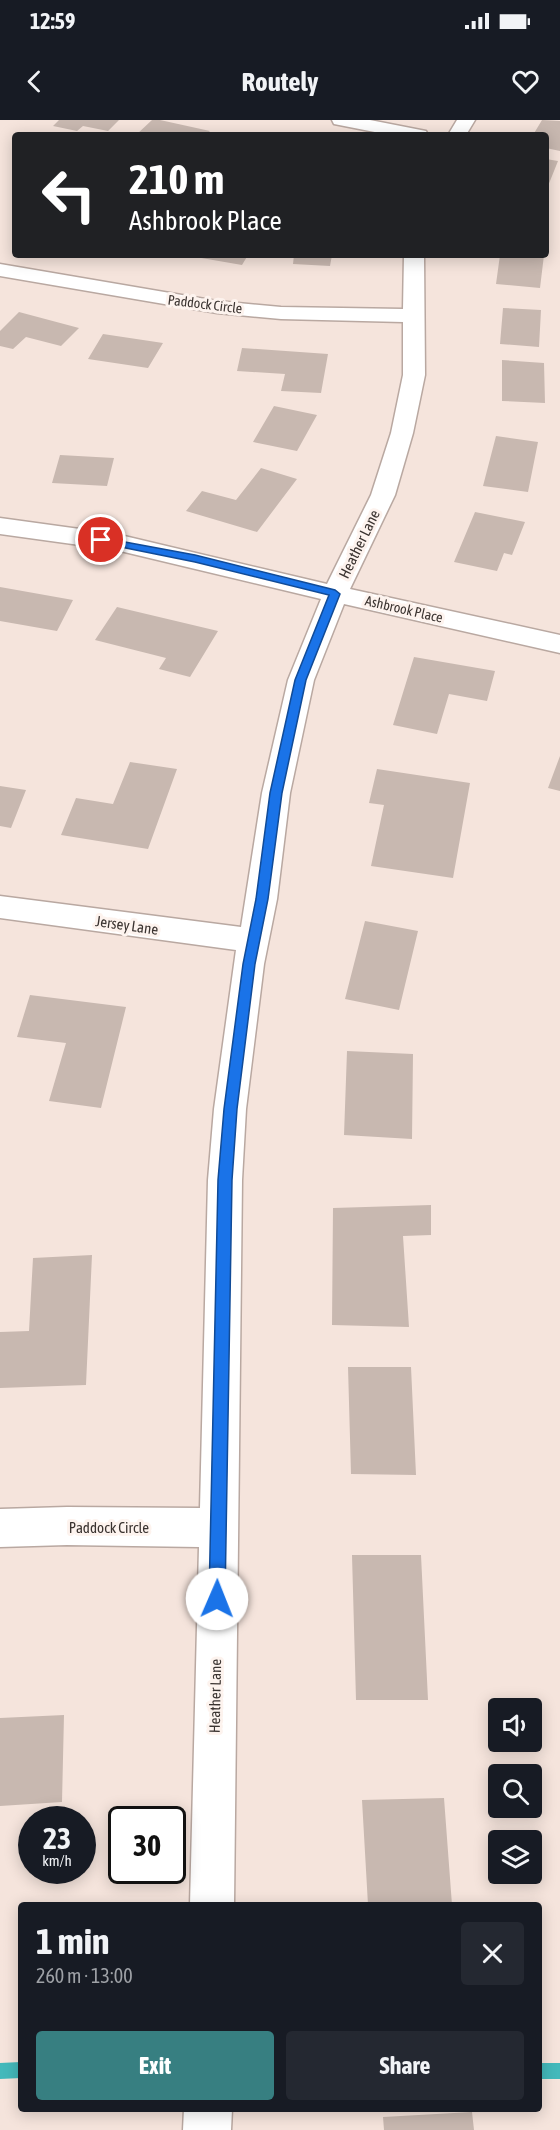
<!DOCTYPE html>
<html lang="en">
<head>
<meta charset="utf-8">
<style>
  body { margin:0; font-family:"Asap Condensed",sans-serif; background:#242831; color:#f1f3f6; height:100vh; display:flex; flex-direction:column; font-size:22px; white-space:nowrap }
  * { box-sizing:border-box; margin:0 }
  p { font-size:20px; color:#9ea1a6 }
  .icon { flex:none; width:33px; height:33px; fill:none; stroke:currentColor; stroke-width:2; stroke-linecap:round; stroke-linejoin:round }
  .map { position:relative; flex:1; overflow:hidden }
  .side { position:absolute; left:18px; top:1782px; width:524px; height:210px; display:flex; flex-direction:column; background:#171b24; border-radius:6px; box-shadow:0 3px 15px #0003 }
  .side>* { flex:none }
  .top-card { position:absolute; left:12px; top:12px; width:537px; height:126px; border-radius:6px; box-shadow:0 3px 15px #0003; background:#202124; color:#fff; overflow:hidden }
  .tools { position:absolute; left:488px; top:1578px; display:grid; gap:12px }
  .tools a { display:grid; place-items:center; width:54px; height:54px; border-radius:6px; background:#171b24; box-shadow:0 3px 15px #0003; font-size:30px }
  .speed { position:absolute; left:18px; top:1686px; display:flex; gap:12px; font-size:30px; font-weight:700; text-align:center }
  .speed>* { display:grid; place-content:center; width:78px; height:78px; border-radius:50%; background:#171b24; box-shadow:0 3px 15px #0003; line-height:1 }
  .speed small { font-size:15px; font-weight:400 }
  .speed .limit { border:3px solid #111; border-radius:9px; background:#fff; color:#111 }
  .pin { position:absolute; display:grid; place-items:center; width:51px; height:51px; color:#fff; margin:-26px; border:3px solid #fff; border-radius:50%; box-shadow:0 2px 6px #0007 }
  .me { position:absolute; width:66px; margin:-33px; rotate:1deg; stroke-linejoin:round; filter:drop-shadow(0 0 4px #0008) }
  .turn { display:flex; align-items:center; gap:21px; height:126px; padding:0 18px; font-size:27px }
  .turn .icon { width:78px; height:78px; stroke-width:2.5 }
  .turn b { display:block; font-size:42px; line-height:51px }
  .round { display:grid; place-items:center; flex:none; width:63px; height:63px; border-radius:6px; background:#242831 }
  .overview { display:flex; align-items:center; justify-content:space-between; height:102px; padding:0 18px }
  h1 { font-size:36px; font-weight:700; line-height:45px }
  .button { display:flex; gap:12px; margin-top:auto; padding:12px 18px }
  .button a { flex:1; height:69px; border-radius:6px; background:#377f81; color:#fff; font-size:24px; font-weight:700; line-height:69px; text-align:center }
  .button a+a { background:#242831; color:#f1f3f6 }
  .status { display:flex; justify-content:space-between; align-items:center; height:42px; padding:0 30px; background:#171b24; direction:ltr }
  .status svg { height:16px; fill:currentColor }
  header { display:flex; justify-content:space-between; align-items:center; height:78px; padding:0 18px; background:#171b24; font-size:27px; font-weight:700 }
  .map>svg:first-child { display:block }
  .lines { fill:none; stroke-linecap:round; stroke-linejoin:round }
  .stream { fill:#43b9bb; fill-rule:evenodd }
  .building { fill:#c8b8b0 }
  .street-casing { stroke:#b9a8a1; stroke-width:3 }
  .street { fill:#fff; fill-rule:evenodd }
  .route { fill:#1a73e8; stroke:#114b97; stroke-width:1.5 }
  .labels { text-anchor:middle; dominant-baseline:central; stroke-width:6; stroke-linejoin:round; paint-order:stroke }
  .far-street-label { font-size:14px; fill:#3a3330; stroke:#fdf3ee }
  .street-label { font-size:15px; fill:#3a3330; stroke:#fdf3ee }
</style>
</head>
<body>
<div class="status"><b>12:59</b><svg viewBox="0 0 49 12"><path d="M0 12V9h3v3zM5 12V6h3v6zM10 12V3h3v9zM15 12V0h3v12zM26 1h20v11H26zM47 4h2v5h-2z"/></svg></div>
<header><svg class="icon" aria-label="back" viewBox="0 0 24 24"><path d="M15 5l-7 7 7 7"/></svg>Routely<svg class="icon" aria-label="heart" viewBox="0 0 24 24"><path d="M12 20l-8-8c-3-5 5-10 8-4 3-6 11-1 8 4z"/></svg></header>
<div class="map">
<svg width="560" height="2010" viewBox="0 0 560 2010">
  <rect width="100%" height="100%" fill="#f5e4dc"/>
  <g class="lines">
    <path class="stream" d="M 21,1942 L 21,1958 L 0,1959 L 0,1943 Z
      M 538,1943 L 560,1943 L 560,1959 L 538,1959 Z"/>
  </g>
  <path class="building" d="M 59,0 L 119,0 L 108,11 L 83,6 L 77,11 L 53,6 Z
    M 152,0 L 160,0 L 210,11 L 206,15 L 136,15 Z
    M 542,0 L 560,1 L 560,31 L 546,28 L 546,15 L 533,15 Z
    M 546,39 L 558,41 L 546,71 Z
    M 184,135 L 248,135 L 242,145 Z
    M 294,135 L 332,135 L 330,146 L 293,144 Z
    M 500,135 L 544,135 L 540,168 L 496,164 Z
    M 503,188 L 541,190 L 539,227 L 500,224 Z
    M 19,192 L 79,208 L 61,226 L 26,217 L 13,229 L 0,226 L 0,211 Z
    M 103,214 L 163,223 L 148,248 L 88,239 Z
    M 242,228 L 328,234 L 321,273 L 281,271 L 285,254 L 237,251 Z
    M 502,240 L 544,243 L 545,283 L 502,281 Z
    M 274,286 L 317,295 L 297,331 L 253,322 Z
    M 496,316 L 538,322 L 528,372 L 483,366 Z
    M 60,335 L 114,338 L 107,366 L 52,363 Z
    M 261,348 L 297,359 L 257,412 L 186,391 L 202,371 L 236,380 Z
    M 475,392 L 525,402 L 512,435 L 504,433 L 497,451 L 454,442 Z
    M 0,467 L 73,480 L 57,511 L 0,501 Z
    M 117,487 L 218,511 L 190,557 L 159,549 L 166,538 L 95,520 Z
    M 414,537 L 495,551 L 487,581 L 449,574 L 437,614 L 393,605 Z
    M 560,636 L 560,671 L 548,668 Z
    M 130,642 L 177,649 L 148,729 L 61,715 L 76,678 L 113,684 Z
    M 377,649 L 470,663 L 453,758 L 371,746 L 384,685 L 369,683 Z
    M 0,666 L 26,670 L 11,708 L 0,706 Z
    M 365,801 L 418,811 L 399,890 L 345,879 Z
    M 30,875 L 126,887 L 101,988 L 49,981 L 66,923 L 17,917 Z
    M 347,931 L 413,934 L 412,1019 L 344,1015 Z
    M 431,1085 L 431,1115 L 403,1116 L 409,1207 L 332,1205 L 333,1088 Z
    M 92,1135 L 86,1265 L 0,1268 L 0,1212 L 29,1211 L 33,1138 Z
    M 348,1247 L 411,1247 L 416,1355 L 351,1354 Z
    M 352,1435 L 421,1435 L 428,1580 L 356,1580 Z
    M 64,1595 L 62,1682 L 0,1686 L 0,1598 Z
    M 444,1678 L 452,1785 L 368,1785 L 362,1680 Z
    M 472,1992 L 474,2010 L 384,2010 L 383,1997 Z"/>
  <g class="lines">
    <defs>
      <path id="street" d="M 332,0 L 370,0 L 426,11 L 428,15 L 390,15 L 334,4 Z
        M 457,0 L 475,0 L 466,15 L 448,15 Z
        M 404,135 L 424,135 L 425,255 L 413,313 L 395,375 L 350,469 L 560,515 L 560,533 L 344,484 L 314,560 L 290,673 L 277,779 L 264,844 L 246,989 L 242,1060 L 234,1785 L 190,1785 L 199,1427 L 67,1425 L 0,1427 L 0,1389 L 67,1387 L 200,1388 L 208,1060 L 214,989 L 236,830 L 0,798 L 0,776 L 241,807 L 262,673 L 288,560 L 321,479 L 116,430 L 0,414 L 0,398 L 116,414 L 327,464 L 371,375 L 391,313 L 403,255 L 403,202 L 281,199 L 217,193 L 0,156 L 0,144 L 217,181 L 281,187 L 403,189 Z
        M 184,1989 L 232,1989 L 231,2010 L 183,2010 Z"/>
    </defs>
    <use href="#street" class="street-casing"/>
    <use href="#street" class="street"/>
  </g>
  <path class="route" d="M 98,417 L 195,435 L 335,470 L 340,474 L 306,560 L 282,673 L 268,779 L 255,844 L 237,989 L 232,1060 L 225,1479 L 223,1484 L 217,1487 L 211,1484 L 209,1479 L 218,1060 L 224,989 L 243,844 L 256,779 L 270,673 L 295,560 L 329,475 L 195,442 L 101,423 L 98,422 Z"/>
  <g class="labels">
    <g class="far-street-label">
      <text transform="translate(205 184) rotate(7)">Paddock Circle</text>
      <text transform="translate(404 489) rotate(13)">Ashbrook Place</text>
    </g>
    <g class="street-label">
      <text transform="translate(359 424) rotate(-64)">Heather Lane</text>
      <text transform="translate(127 805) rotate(8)">Jersey Lane</text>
      <text x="109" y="1407">Paddock Circle</text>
      <text transform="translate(215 1576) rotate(-89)">Heather Lane</text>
    </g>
  </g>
</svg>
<div class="tools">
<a><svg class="icon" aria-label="sound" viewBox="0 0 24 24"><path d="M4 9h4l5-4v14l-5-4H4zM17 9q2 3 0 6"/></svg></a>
<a><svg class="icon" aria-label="search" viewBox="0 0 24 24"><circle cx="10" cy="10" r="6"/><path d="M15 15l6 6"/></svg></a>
<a><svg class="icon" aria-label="layers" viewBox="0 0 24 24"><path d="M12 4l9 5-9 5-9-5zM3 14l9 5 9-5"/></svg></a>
</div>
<div class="speed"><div>23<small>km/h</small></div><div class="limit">30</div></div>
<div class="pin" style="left:101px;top:420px;background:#d93025"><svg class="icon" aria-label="arrive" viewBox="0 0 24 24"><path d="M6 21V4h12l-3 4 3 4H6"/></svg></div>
<svg class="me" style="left:217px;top:1479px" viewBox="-20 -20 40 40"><circle r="19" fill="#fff"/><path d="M0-13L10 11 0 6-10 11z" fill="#1a73e8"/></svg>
<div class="top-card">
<div class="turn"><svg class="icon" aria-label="left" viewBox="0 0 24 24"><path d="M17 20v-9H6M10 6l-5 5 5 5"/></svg><div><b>210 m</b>Ashbrook Place</div></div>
</div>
<section class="side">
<div class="overview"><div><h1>1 min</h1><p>260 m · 13:00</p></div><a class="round"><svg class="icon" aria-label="close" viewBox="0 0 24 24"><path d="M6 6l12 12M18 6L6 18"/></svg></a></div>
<div class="button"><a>Exit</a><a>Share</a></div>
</section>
</div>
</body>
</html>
